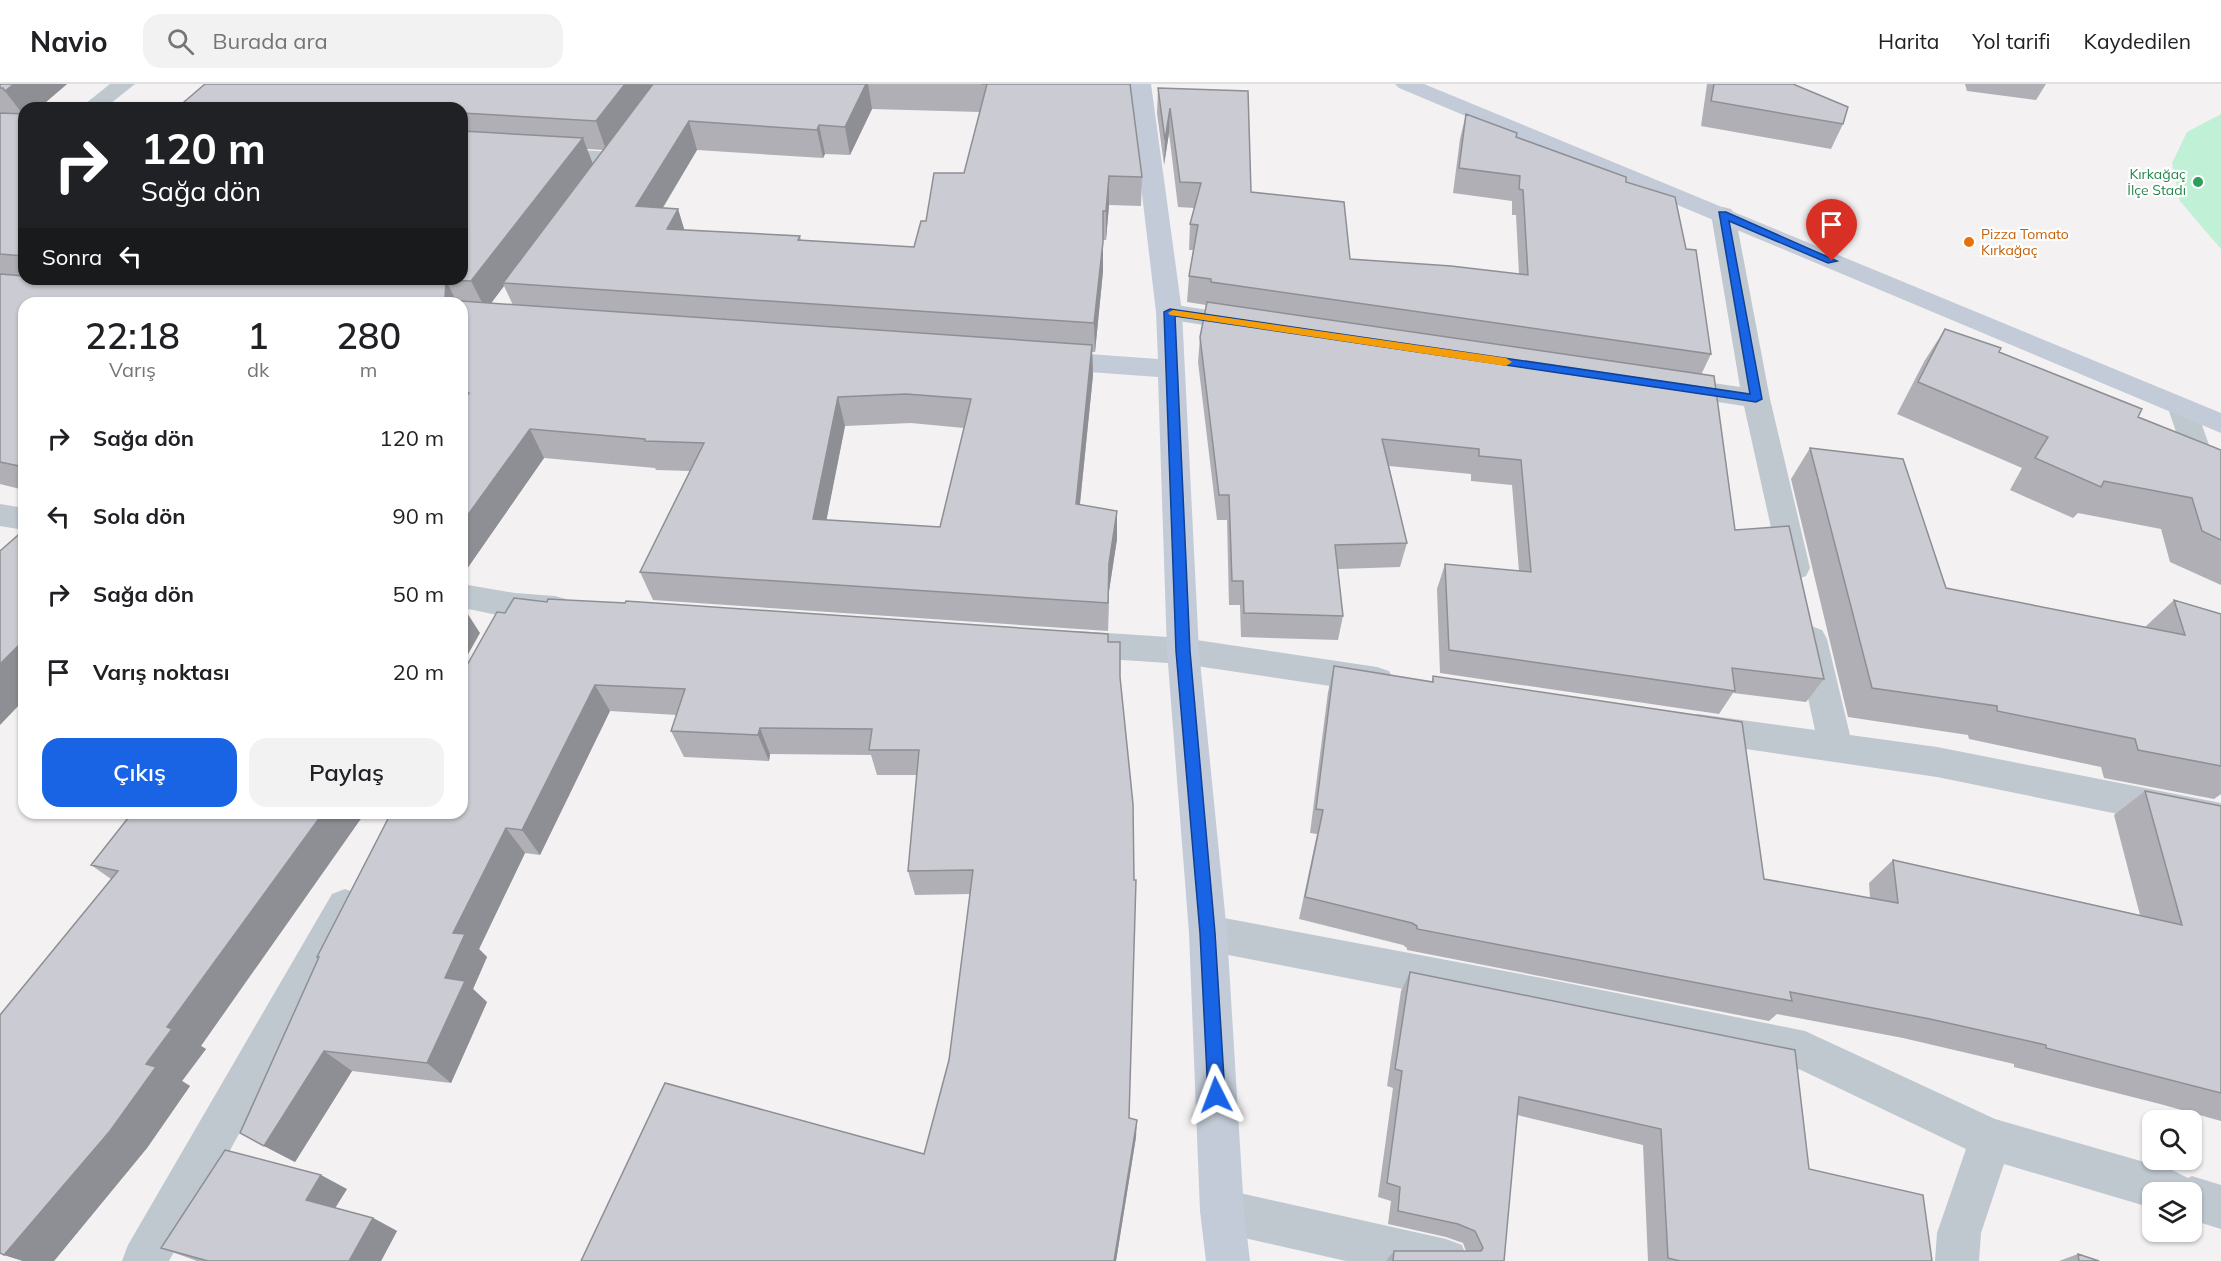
<!DOCTYPE html>
<html lang="tr">
<head>
<meta charset="utf-8">
<style>
  body { margin:0; font-family:Mulish,sans-serif; background:#f2f2f2; color:#202124; height:100vh; display:flex; flex-direction:column; font-size:22px; white-space:nowrap }
  * { box-sizing:border-box; margin:0 }
  p { font-size:20px; color:#757577 }
  .icon { flex:none; width:33px; height:33px; fill:none; stroke:currentColor; stroke-width:2; stroke-linecap:round; stroke-linejoin:round }
  .map { position:relative; flex:1; overflow:hidden }
  .details { position:absolute; left:18px; top:213px; width:450px; height:522px; display:flex; flex-direction:column; background:#fff; border-radius:18px; box-shadow:0 2px 4px #0004 }
  .details>* { flex:none }
  .hud { position:absolute; left:18px; top:18px; width:450px; height:183px; border-radius:18px; box-shadow:0 2px 4px #0004; background:#202124; color:#fff; overflow:hidden }
  .tools { position:absolute; left:2142px; top:1026px; display:grid; gap:12px }
  .tools a { display:grid; place-items:center; width:60px; height:60px; border-radius:12px; background:#fff; box-shadow:0 2px 4px #0004; font-size:30px }
  .pin { position:absolute; display:grid; place-items:center; width:51px; height:51px; color:#fff; margin:-62px -26px; border-radius:50% 50% 50% 0; rotate:-45deg; box-shadow:0 0 6px #0007 }
  .pin .icon { rotate:45deg }
  .me { position:absolute; width:66px; margin:-33px; rotate:357deg; stroke-linejoin:round; filter:drop-shadow(0 0 4px #0008) }
  .turn { display:flex; align-items:center; gap:21px; height:126px; padding:0 24px; font-size:27px }
  .turn .icon { width:78px; height:78px; stroke-width:2.5 }
  .turn b { display:block; font-size:42px; line-height:51px }
  .then { display:flex; align-items:center; height:57px; padding:0 24px; background:#0003; gap:12px; font-size:22px }
  .eta { display:flex; justify-content:space-evenly; align-items:center; height:102px; text-align:center }
  .eta b { font-size:36px; font-weight:600; line-height:42px }
  .cta { display:flex; gap:12px; margin-top:auto; padding:12px 24px }
  .cta a { flex:1; height:69px; border-radius:18px; background:#1964e5; color:#fff; font-size:24px; font-weight:600; line-height:69px; text-align:center }
  .cta a+a { background:#f2f2f2; color:#202124 }
  ul { padding:0; list-style:none }
  li { display:flex; align-items:center; gap:18px; height:78px; padding:0 24px }
  li div { flex:1 }
  li b { display:block; font-size:22px }
  li em { font-style:normal }
  header { display:flex; align-items:center; gap:36px; box-sizing:border-box; height:84px; padding:0 30px; background:#fff; border-bottom:2px solid #e0e0e0 }
  header strong { font-size:28px }
  nav { display:flex; gap:33px; margin-inline-start:auto; font-size:21px }
  .search { width:420px; height:54px; background:#f2f2f2; display:flex; align-items:center; gap:15px; box-sizing:border-box; padding:0 21px; border-radius:18px; color:#757577; font-size:22px }
  .map>svg:first-child { display:block }
  .green { fill:#c0f0d6 }
  .lines { fill:none; stroke-linecap:round; stroke-linejoin:round }
  .street { fill:#bfc7cf; fill-rule:evenodd }
  .secondary { fill:#c2cbd7; fill-rule:evenodd }
  .wall { fill:#afafb5; fill-rule:evenodd }
  .shaded-wall { fill:#8e8f94 }
  .building { fill:#cbccd3; stroke:#8e8f94; stroke-width:1.5; fill-rule:evenodd }
  .route { fill:#1964e5; stroke:#104195; stroke-width:1.5 }
  .slow { fill:#f59e0b }
  .leisure-dot { fill:#2e9e5b; stroke:#fff; stroke-width:2 }
  .food-dot { fill:#e8710a; stroke:#fff; stroke-width:2 }
  .labels { text-anchor:middle; dominant-baseline:central; stroke-width:4.5; stroke-linejoin:round; paint-order:stroke }
  .far-leisure-label { font-size:14px; fill:#27864d; stroke:#fff; text-anchor:end }
  .far-food-label { font-size:14px; fill:#c56008; stroke:#fff; text-anchor:start }
</style>
</head>
<body>
<header>
<strong>Navio</strong>
<div class="search"><svg class="icon" aria-label="search" viewBox="0 0 24 24"><circle cx="10" cy="10" r="6"/><path d="M15 15l6 6"/></svg>Burada ara</div>
<nav><a>Harita</a><a>Yol tarifi</a><a>Kaydedilen</a></nav>
</header>
<div class="map">
<svg width="2221" height="1177" viewBox="0 0 2221 1177">
  <rect width="100%" height="100%" fill="#f3f1f1"/>
  <path class="green" d="M 2221,30 L 2221,165 L 2180,117 L 2172,79 L 2187,48 Z"/>
  <g class="lines">
    <path class="street" d="M 110,0 L 135,0 L 105,24 L 80,24 Z
      M 462,59 L 614,68 L 622,70 L 625,75 L 622,80 L 614,82 L 462,73 Z
      M 1723,123 L 1731,125 L 1735,130 L 1770,315 L 1810,484 L 1806,492 L 1795,496 L 1784,492 L 1780,484 L 1744,322 L 1672,311 L 1662,308 L 1658,302 L 1662,296 L 1672,293 L 1740,303 L 1711,130 L 1715,125 Z
      M 1169,220 L 1247,232 L 1256,234 L 1260,240 L 1256,246 L 1247,248 L 1160,234 L 1156,228 L 1160,222 Z
      M 2182,315 L 2192,317 L 2196,324 L 2221,395 L 2221,448 L 2210,445 L 2206,437 L 2168,324 L 2172,317 Z
      M 0,420 L 24,424 L 24,446 L 0,442 Z
      M 462,500 L 515,509 L 555,512 L 566,515 L 571,524 L 566,533 C 535,543 494,529 462,524 Z
      M 1811,542 L 1822,546 L 1827,555 L 1850,651 L 1937,663 L 2221,719 L 2221,751 L 1937,693 L 1698,658 L 1686,654 L 1681,644 L 1686,634 L 1698,630 L 1815,646 L 1795,555 L 1800,546 Z
      M 1077,547 L 1183,554 L 1377,583 L 1389,587 L 1394,596 L 1389,605 L 1377,609 L 1183,580 L 1077,573 L 1066,569 L 1061,560 L 1066,551 Z
      M 345,805 L 358,810 L 364,822 L 358,834 L 169,1177 L 122,1177 L 128,1161 L 332,810 Z
      M 1208,831 L 1547,895 L 1805,947 L 1995,1035 L 2172,1086 L 2188,1094 L 2192,1092 L 2221,1101 L 2221,1145 L 2192,1136 L 2192,1108 L 2152,1108 L 2152,1124 L 2004,1080 L 1981,1149 L 1979,1177 L 1935,1177 L 1937,1149 L 1966,1065 L 1801,986 L 1547,933 L 1208,867 L 1194,862 L 1189,849 L 1194,836 Z
      M 1222,1105 L 1446,1155 L 1462,1161 L 1468,1177 L 1346,1177 L 1222,1149 L 1206,1143 L 1200,1127 L 1206,1111 Z"/>
    <path class="secondary" d="M 1129,0 L 1151,0 L 1182,228 L 1199,567 L 1227,849 L 1244,1127 L 1250,1177 L 1206,1177 L 1200,1127 L 1189,849 L 1167,567 L 1158,293 L 1047,285 L 1038,282 L 1034,276 L 1038,270 L 1047,267 L 1158,275 L 1156,228 Z
      M 1395,0 L 1424,0 L 2221,329 L 2221,349 L 1399,4 Z"/>
  </g>
  <path class="wall" d="M 0,0 L 67,0 L 39,24 L 24,24 L 24,195 L 462,195 L 462,24 L 205,0 L 1130,0 L 1142,93 L 1141,122 L 1109,121 L 1106,156 L 1103,156 L 1103,187 L 1095,268 L 1092,268 L 1093,291 L 1080,420 L 1117,455 L 1109,507 L 1108,547 L 653,516 L 640,488 L 690,387 L 656,386 L 655,384 L 544,374 L 462,492 L 462,219 L 24,219 L 24,406 L 0,400 ZM 872,25 L 980,28 L 964,89 L 926,137 L 914,163 L 801,156 L 800,152 L 684,146 L 678,125 L 663,124 L 697,66 L 823,74 L 825,70 L 850,71 ZM 587,65 L 604,66 L 593,80 ZM 504,202 L 513,221 L 491,219 ZM 911,339 L 964,344 L 940,443 L 826,436 L 845,342 Z
    M 1707,0 L 1793,0 L 1843,40 L 1831,65 L 1701,42 Z
    M 1965,0 L 2046,0 L 2036,16 L 1967,7 Z
    M 1158,4 L 1251,108 L 1350,175 L 1519,190 L 1516,131 L 1512,131 L 1512,117 L 1453,109 L 1460,55 L 1466,30 L 1516,53 L 1626,98 L 1686,165 L 1711,270 L 1701,291 L 1735,446 L 1824,595 L 1806,618 L 1733,609 L 1719,630 L 1440,589 L 1437,505 L 1445,480 L 1519,487 L 1512,401 L 1471,397 L 1471,390 L 1389,382 L 1407,459 L 1400,483 L 1338,485 L 1343,532 L 1338,556 L 1241,553 L 1240,521 L 1229,521 L 1227,436 L 1217,436 L 1198,278 L 1200,253 L 1206,221 L 1187,218 L 1189,192 L 1193,166 L 1189,166 L 1190,140 L 1194,124 L 1178,123 L 1169,49 L 1164,81 L 1157,29 Z
    M 1945,245 L 2138,333 L 2221,368 L 2221,501 L 2170,478 L 2161,445 L 2078,429 L 2073,434 L 2010,406 L 2022,384 L 1897,330 L 1925,276 Z
    M 1810,364 L 1946,504 L 2145,543 L 2174,516 L 2221,530 L 2221,710 L 2214,715 L 2104,694 L 2101,683 L 1969,655 L 1968,651 L 1848,633 L 1791,395 Z
    M 547,518 L 1108,558 L 1120,593 L 1129,1034 L 1136,1053 L 1116,1177 L 581,1177 L 924,1070 L 949,976 L 970,810 L 915,811 L 908,787 L 917,691 L 877,691 L 871,671 L 770,670 L 769,677 L 684,673 L 671,647 L 677,631 L 610,627 L 540,771 L 525,769 L 479,865 L 487,873 L 473,905 L 487,918 L 451,999 L 352,987 L 295,1078 L 240,1049 L 319,875 L 317,873 L 505,529 Z
    M 1334,582 L 1432,598 L 1433,592 L 1764,795 L 1870,814 L 1869,799 L 1893,776 L 2140,831 L 2114,731 L 2145,707 L 2221,722 L 2221,1037 L 2160,1020 L 2014,983 L 2014,980 L 1903,954 L 1777,930 L 1769,937 L 1407,866 L 1407,864 L 1403,861 L 1299,835 L 1317,750 L 1310,749 L 1328,608 Z
    M 132,729 L 201,962 L 206,965 L 182,997 L 190,1002 L 147,1064 L 54,1177 L 23,1177 L 4,1171 L 111,795 L 91,781 Z
    M 1410,888 L 1809,1085 L 1932,1177 L 1648,1177 L 1643,1061 L 1517,1031 L 1504,1177 L 1386,1177 L 1394,1167 L 1466,1167 L 1463,1159 L 1446,1153 L 1388,1140 L 1391,1117 L 1378,1113 L 1393,1004 L 1387,1002 L 1401,907 Z
    M 347,1105 L 335,1124 L 373,1134 L 397,1147 L 381,1177 L 197,1177 L 161,1164 Z
    M 2078,1170 L 2099,1177 L 2059,1177 Z"/>
  <path class="shaded-wall" d="M 14,0 L 67,0 L 39,24 L 24,24 L 24,32 L 5,7 Z
    M 625,0 L 655,0 L 606,66 L 596,37 Z
    M 866,0 L 868,0 L 872,25 L 850,71 L 845,43 Z
    M 1170,24 L 1169,49 L 1164,81 L 1165,56 Z
    M 689,37 L 697,66 L 646,151 L 636,122 Z
    M 819,41 L 825,70 L 823,74 L 817,46 Z
    M 583,54 L 594,83 L 503,199 L 504,202 L 486,226 L 471,197 Z
    M 1109,92 L 1109,121 L 1106,156 L 1106,127 Z
    M 678,125 L 687,154 L 667,145 Z
    M 1103,127 L 1103,187 L 1095,268 L 1094,239 Z
    M 446,196 L 457,219 L 447,219 L 445,214 Z
    M 1092,261 L 1093,291 L 1077,448 L 1076,420 Z
    M 838,313 L 845,342 L 821,464 L 813,435 Z
    M 530,345 L 544,374 L 462,492 L 462,439 Z
    M 1117,427 L 1117,455 L 1109,507 L 1108,547 L 1109,479 Z
    M 462,521 L 480,549 L 462,581 Z
    M 24,556 L 24,616 L 0,641 L 0,580 Z
    M 595,601 L 610,627 L 540,771 L 522,746 Z
    M 760,644 L 770,670 L 769,677 L 758,651 Z
    M 323,729 L 365,729 L 201,962 L 206,965 L 182,997 L 190,1002 L 147,1064 L 54,1177 L 23,1177 L 4,1171 L 146,980 L 167,943 Z
    M 506,744 L 525,769 L 479,865 L 487,873 L 473,905 L 487,918 L 451,999 L 427,979 L 445,894 L 453,849 Z
    M 324,967 L 352,987 L 295,1078 L 264,1062 Z
    M 1137,1036 L 1136,1053 L 1116,1177 L 1114,1177 Z
    M 321,1091 L 347,1105 L 332,1129 L 306,1116 Z
    M 373,1134 L 397,1147 L 381,1177 L 349,1177 Z"/>
  <path class="building" d="M 0,0 L 14,0 L 5,7 L 3,4 L 0,4 Z
    M 205,0 L 625,0 L 596,37 L 462,29 L 462,24 L 177,24 Z
    M 653,0 L 866,0 L 845,43 L 819,41 L 817,46 L 689,37 L 636,122 L 678,125 L 667,145 L 800,152 L 798,156 L 914,163 L 921,137 L 926,137 L 934,89 L 964,89 L 987,0 L 981,0 L 1130,0 L 1142,93 L 1109,92 L 1106,127 L 1103,127 L 1103,158 L 1094,239 L 503,199 Z
    M 1714,0 L 1793,0 L 1848,23 L 1843,40 L 1711,17 Z
    M 1158,4 L 1248,7 L 1251,108 L 1344,118 L 1350,175 L 1451,182 L 1528,191 L 1523,106 L 1519,105 L 1520,92 L 1459,84 L 1466,30 L 1517,49 L 1516,53 L 1626,93 L 1626,98 L 1675,113 L 1686,165 L 1696,166 L 1711,270 L 1211,198 L 1211,195 L 1189,192 L 1198,141 L 1190,140 L 1201,99 L 1180,98 L 1170,24 L 1165,56 Z
    M 0,29 L 24,30 L 24,172 L 0,170 Z
    M 462,47 L 583,54 L 471,197 L 446,196 L 445,214 L 447,216 L 1092,261 L 1076,420 L 1117,427 L 1109,479 L 1108,519 L 640,488 L 704,359 L 645,357 L 645,355 L 530,345 L 462,439 L 462,317 L 469,309 L 462,308 L 462,219 L 24,219 L 24,383 L 0,378 L 0,190 L 24,192 L 24,195 L 462,195 ZM 906,310 L 971,315 L 940,443 L 813,435 L 838,313 Z
    M 1207,218 L 1714,292 L 1735,446 L 1789,442 L 1824,595 L 1732,584 L 1735,607 L 1449,566 L 1445,480 L 1531,488 L 1521,376 L 1479,372 L 1479,365 L 1382,355 L 1407,459 L 1335,461 L 1343,532 L 1244,529 L 1243,497 L 1232,497 L 1229,411 L 1219,411 L 1200,253 Z
    M 1945,245 L 2001,264 L 1999,268 L 2142,325 L 2138,333 L 2221,366 L 2221,456 L 2202,447 L 2192,414 L 2104,397 L 2101,403 L 2035,374 L 2048,353 L 1918,298 Z
    M 1810,364 L 1903,375 L 1946,504 L 2185,551 L 2174,516 L 2221,530 L 2221,682 L 2138,666 L 2135,655 L 1997,627 L 1997,622 L 1872,604 Z
    M 24,446 L 24,556 L 0,580 L 0,467 Z
    M 514,514 L 547,518 L 548,515 L 625,519 L 626,517 L 1108,550 L 1108,558 L 1120,558 L 1120,593 L 1133,720 L 1134,796 L 1136,796 L 1129,1034 L 1137,1036 L 1114,1177 L 581,1177 L 665,999 L 924,1070 L 949,976 L 973,786 L 908,787 L 919,666 L 869,666 L 872,645 L 760,644 L 758,651 L 671,647 L 685,605 L 595,601 L 522,746 L 506,744 L 453,849 L 465,850 L 445,894 L 465,897 L 427,979 L 324,967 L 264,1062 L 240,1049 L 319,873 L 317,873 L 391,729 L 462,729 L 462,590 L 497,528 L 505,529 Z
    M 1334,582 L 1433,598 L 1433,592 L 1742,638 L 1764,795 L 1898,819 L 1893,776 L 2182,841 L 2145,707 L 2221,722 L 2221,1009 L 2046,964 L 2046,961 L 1930,935 L 1790,908 L 1792,917 L 1417,845 L 1417,842 L 1412,839 L 1305,813 L 1323,726 L 1316,725 Z
    M 132,729 L 323,729 L 167,943 L 172,945 L 146,980 L 156,983 L 110,1047 L 4,1171 L 0,1169 L 0,931 L 118,787 L 91,781 Z
    M 1410,888 L 1795,966 L 1809,1085 L 1923,1111 L 1932,1177 L 1680,1177 L 1668,1174 L 1661,1045 L 1519,1013 L 1504,1177 L 1393,1177 L 1394,1167 L 1481,1167 L 1483,1164 L 1475,1147 L 1458,1140 L 1398,1127 L 1400,1103 L 1387,1099 L 1402,987 L 1395,985 Z
    M 225,1066 L 321,1091 L 306,1116 L 373,1134 L 349,1177 L 208,1177 L 161,1164 Z
    M 2078,1170 L 2099,1177 L 2079,1177 Z"/>
  <path class="route" d="M 1719,128 L 1726,128 L 1837,177 L 1828,179 L 1729,137 L 1762,315 L 1756,318 L 1175,232 L 1190,567 L 1215,849 L 1225,1011 L 1222,1017 L 1216,1020 L 1210,1017 L 1208,1011 L 1200,849 L 1176,567 L 1164,228 L 1170,225 L 1750,310 Z"/>
  <path class="slow" d="M 1173,226 L 1506,274 L 1512,278 L 1506,282 L 1170,231 L 1168,229 Z"/>
  <circle class="leisure-dot" cx="2198" cy="98" r="6"/>
  <circle class="food-dot" cx="1969" cy="158" r="6"/>
  <g class="labels">
    <g class="far-leisure-label">
      <text x="2186" y="90">Kırkağaç<tspan x="2186" dy="16">İlçe Stadı</tspan></text>
    </g>
    <g class="far-food-label">
      <text x="1981" y="150">Pizza Tomato<tspan x="1981" dy="16">Kırkağaç</tspan></text>
    </g>
  </g>
</svg>
<div class="tools">
<a><svg class="icon" aria-label="search" viewBox="0 0 24 24"><circle cx="10" cy="10" r="6"/><path d="M15 15l6 6"/></svg></a>
<a><svg class="icon" aria-label="layers" viewBox="0 0 24 24"><path d="M12 4l9 5-9 5-9-5zM3 14l9 5 9-5"/></svg></a>
</div>
<div class="pin" style="left:1832px;top:177px;background:#d93025"><svg class="icon" aria-label="arrive" viewBox="0 0 24 24"><path d="M6 21V4h12l-3 4 3 4H6"/></svg></div>
<svg class="me" style="left:1216px;top:1011px" viewBox="-20 -20 40 40"><path d="M0-17L14 15 0 8-14 15z" fill="#1964e5" stroke="#fff" stroke-width="4"/></svg>
<div class="hud">
<div class="turn"><svg class="icon" aria-label="right" viewBox="0 0 24 24"><path d="M7 20v-9h11M14 6l5 5-5 5"/></svg><div><b>120 m</b>Sağa dön</div></div>
<div class="then">Sonra<svg class="icon" aria-label="left" viewBox="0 0 24 24"><path d="M17 20v-9H6M10 6l-5 5 5 5"/></svg></div>
</div>
<section class="details">
<div class="eta">
<div><b>22:18</b><p>Varış</p></div>
<div><b>1</b><p>dk</p></div>
<div><b>280</b><p>m</p></div>
</div>
<ul>
<li><svg class="icon" aria-label="right" viewBox="0 0 24 24"><path d="M7 20v-9h11M14 6l5 5-5 5"/></svg><div><b>Sağa dön</b></div><em>120 m</em></li>
<li><svg class="icon" aria-label="left" viewBox="0 0 24 24"><path d="M17 20v-9H6M10 6l-5 5 5 5"/></svg><div><b>Sola dön</b></div><em>90 m</em></li>
<li><svg class="icon" aria-label="right" viewBox="0 0 24 24"><path d="M7 20v-9h11M14 6l5 5-5 5"/></svg><div><b>Sağa dön</b></div><em>50 m</em></li>
<li><svg class="icon" aria-label="arrive" viewBox="0 0 24 24"><path d="M6 21V4h12l-3 4 3 4H6"/></svg><div><b>Varış noktası</b></div><em>20 m</em></li>
</ul>
<div class="cta"><a>Çıkış</a><a>Paylaş</a></div>
</section>
</div>
</body>
</html>
